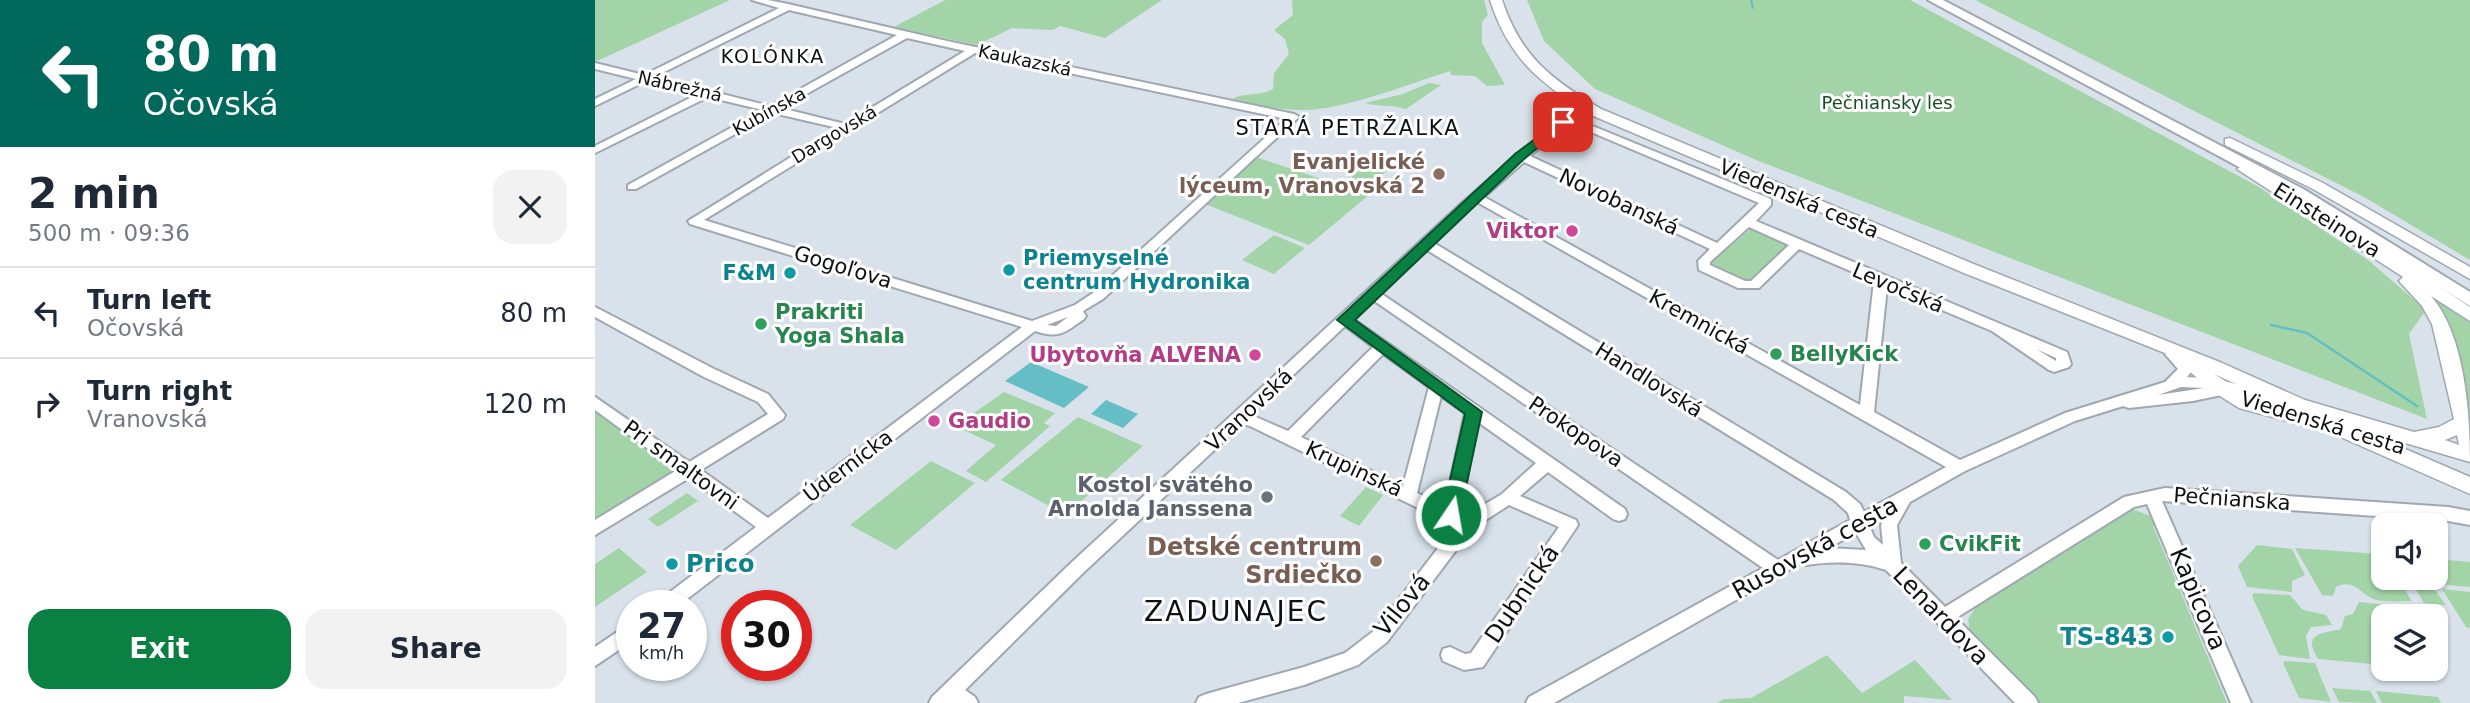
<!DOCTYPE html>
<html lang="en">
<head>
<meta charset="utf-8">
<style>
  body { margin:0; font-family:"DejaVu Sans",sans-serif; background:#f2f2f3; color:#1f2937; height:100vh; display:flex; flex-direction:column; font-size:26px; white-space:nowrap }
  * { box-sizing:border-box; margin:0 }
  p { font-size:23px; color:#747a83 }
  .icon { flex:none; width:38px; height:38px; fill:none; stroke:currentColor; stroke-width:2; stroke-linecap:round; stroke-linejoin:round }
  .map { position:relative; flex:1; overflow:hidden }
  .details { display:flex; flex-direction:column; background:#fff; width:595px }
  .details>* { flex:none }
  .top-card { background:#00695c; color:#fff; overflow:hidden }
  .controls { position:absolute; left:1776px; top:513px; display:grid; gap:14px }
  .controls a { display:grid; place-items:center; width:77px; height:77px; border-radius:14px; background:#fff; box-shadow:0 2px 5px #0004; font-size:35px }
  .speed { position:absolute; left:21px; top:590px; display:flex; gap:14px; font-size:35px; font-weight:700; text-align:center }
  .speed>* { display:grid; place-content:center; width:91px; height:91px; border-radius:50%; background:#fff; box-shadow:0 2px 5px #0004; line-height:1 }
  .speed small { font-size:18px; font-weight:400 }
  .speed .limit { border:10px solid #d22; background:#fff; color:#111 }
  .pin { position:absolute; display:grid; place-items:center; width:60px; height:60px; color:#fff; margin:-30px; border-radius:14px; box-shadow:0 4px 10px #0006 }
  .me { position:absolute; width:77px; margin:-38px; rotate:12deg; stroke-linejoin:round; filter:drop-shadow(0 0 5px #0008) }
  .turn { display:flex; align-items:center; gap:24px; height:147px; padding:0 28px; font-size:32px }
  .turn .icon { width:91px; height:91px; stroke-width:2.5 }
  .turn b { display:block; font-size:49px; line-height:60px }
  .round { display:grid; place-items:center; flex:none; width:74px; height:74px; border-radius:21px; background:#f2f2f3 }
  .head { display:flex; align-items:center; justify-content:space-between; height:119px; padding:0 28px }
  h1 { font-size:42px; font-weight:700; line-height:52px }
  .action { display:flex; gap:14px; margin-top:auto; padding:14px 28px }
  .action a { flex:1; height:80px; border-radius:21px; background:#0b8043; color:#fff; font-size:28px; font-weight:700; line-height:80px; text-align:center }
  .action a+a { background:#f2f2f3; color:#1f2937 }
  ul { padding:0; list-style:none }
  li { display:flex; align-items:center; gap:21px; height:91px; padding:0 28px; border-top:2px solid #e0e1e3 }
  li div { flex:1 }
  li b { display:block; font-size:26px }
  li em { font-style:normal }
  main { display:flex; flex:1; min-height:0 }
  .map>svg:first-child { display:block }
  .green { fill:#a2d4a7 }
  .water { fill:#65bec5 }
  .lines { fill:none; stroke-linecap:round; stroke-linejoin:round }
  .stream-far1 { stroke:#65bec5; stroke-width:2 }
  .stream { stroke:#65bec5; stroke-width:2.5 }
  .minor-casing { stroke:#9fa8b0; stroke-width:4 }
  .major-casing { stroke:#9fa8b0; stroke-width:3 }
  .highway-casing { stroke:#9fa8b0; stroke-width:4 }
  .minor { fill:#fff; fill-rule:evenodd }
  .major { fill:#fff; fill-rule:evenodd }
  .highway { fill:#fff; fill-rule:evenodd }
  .route { fill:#0b8043; stroke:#07532c; stroke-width:2 }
  .education-dot { fill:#8d6e63; stroke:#fff; stroke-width:2.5 }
  .hotel-dot { fill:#d1479c; stroke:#fff; stroke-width:2.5 }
  .culture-dot { fill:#0f9aa8; stroke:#fff; stroke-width:2.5 }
  .leisure-dot { fill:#2e9e5b; stroke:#fff; stroke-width:2.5 }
  .worship-dot { fill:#6b7280; stroke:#fff; stroke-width:2.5 }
  .labels { text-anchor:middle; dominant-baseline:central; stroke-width:6; stroke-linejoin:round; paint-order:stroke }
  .far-street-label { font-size:18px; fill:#0e1114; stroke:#fff }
  .far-park-label { font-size:18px; fill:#164e22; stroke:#fff }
  .far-neighbourhood-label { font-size:19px; letter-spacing:2px; fill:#0e1114; stroke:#fff }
  .far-quarter-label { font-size:21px; letter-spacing:2px; fill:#0e1114; stroke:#fff }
  .education-label { font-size:21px; font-weight:bold; fill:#785e54; stroke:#fff; text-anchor:end }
  .street-label { font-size:21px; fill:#0e1114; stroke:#fff }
  .hotel-label { font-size:21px; font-weight:bold; fill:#b23c85; stroke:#fff; text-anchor:end }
  .culture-label { font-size:21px; font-weight:bold; fill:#0d838f; stroke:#fff; text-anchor:start }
  .leisure-label { font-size:21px; font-weight:bold; fill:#27864d; stroke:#fff; text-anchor:start }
  .worship-label { font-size:21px; font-weight:bold; fill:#5b616d; stroke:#fff; text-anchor:end }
  .near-education-label { font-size:24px; font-weight:bold; fill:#785e54; stroke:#fff; text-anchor:end }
  .near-street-label { font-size:24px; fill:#0e1114; stroke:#fff }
  .near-culture-label { font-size:24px; font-weight:bold; fill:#0d838f; stroke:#fff; text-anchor:start }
  .near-neighbourhood-label { font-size:28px; letter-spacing:2px; fill:#0e1114; stroke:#fff }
</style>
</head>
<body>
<main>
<section class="details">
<div class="top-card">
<div class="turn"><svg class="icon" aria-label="left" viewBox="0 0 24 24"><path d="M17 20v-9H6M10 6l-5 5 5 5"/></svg><div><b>80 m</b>Očovská</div></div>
</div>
<div class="head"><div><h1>2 min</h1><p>500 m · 09:36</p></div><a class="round"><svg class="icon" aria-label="close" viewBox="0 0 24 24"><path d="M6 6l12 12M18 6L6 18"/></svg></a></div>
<ul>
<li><svg class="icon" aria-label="left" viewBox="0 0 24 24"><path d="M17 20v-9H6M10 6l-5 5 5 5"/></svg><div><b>Turn left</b><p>Očovská</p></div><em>80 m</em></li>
<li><svg class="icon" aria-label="right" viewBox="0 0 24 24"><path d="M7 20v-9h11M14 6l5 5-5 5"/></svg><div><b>Turn right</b><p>Vranovská</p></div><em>120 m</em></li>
</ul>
<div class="action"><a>Exit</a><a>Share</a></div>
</section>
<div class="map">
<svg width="1875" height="703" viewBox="0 0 1875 703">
  <rect width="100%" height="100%" fill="#d9e2eb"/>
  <path class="green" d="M 0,0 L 135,0 L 0,62 Z
    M 350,0 L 567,0 L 510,38 L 465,26 L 458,30 L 417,28 L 382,45 L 299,27 Z
    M 697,0 L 889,0 L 893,15 L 887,22 L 887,43 L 910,85 L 892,86 L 880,76 L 856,75 L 855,71 C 817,83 746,111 707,110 C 683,110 660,105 637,99 C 650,92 665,97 678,89 L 679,73 L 694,54 L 690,39 L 679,30 L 698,15 Z
    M 932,0 L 1315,0 L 1664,187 L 1773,260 L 1831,310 L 1814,334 L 1832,419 L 1161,160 L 1000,89 L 949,41 Z
    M 1380,0 L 1875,0 L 1875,260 L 1769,197 Z
    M 834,83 L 846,85 L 811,109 C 794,104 783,107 770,103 L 808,94 Z
    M 661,157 L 774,195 L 714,245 L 610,204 Z
    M 779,160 L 795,163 L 795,169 L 773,185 L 758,183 L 757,176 Z
    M 1157,228 L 1195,245 L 1153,283 L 1114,264 Z
    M 679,235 L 710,248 L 679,274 L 647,260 Z
    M 1830,290 L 1875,323 L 1875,423 L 1860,354 Z
    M 409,392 L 460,413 L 449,423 L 455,426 L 391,482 L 371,471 L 401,445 L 360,426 Z
    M 0,402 L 89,469 L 0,525 Z
    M 483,417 L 548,446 L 471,515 L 406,480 Z
    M 336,461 L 380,483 L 301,550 L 255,525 Z
    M 771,487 L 788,495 L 764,526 L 745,516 Z
    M 92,493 L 103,501 L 63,527 L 53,519 Z
    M 1537,509 L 1561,518 L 1567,526 L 1558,526 L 1632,703 L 1443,703 L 1376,637 L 1373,619 L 1383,604 Z
    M 1662,545 L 1697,549 L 1710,575 L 1697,581 L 1697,592 L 1652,587 L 1643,566 Z
    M 24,548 L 52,572 L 0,607 L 0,564 Z
    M 1700,548 L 1785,554 L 1788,557 L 1788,578 L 1802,578 L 1817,601 C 1806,601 1786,603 1776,598 C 1764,591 1757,579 1741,587 L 1738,596 L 1727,595 Z
    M 1841,559 L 1875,562 L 1875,587 L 1820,582 L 1824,589 L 1840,590 L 1851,605 L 1829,603 L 1817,583 L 1809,578 L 1841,578 Z
    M 1847,589 L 1875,592 L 1875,628 L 1871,627 Z
    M 1659,593 L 1695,595 L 1708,610 L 1731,615 L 1737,625 L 1716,627 L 1711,636 L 1715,659 L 1684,655 L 1657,596 Z
    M 1764,602 L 1795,605 L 1802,616 L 1788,616 L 1788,665 L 1723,659 C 1707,633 1726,634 1746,629 L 1750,616 L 1758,614 Z
    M 1232,655 L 1267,693 L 1320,660 L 1357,700 L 1309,696 L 1309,703 L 1122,703 L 1129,699 L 1156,698 Z
    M 1690,661 L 1720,663 L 1736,702 L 1704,698 L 1688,663 Z
    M 1737,688 L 1775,691 L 1782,703 L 1744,702 Z
    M 1781,691 L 1843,697 L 1846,703 L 1787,703 Z"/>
  <path class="water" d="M 436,362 L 494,387 L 469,408 L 410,381 Z
    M 511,400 L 543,414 L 528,428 L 496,414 Z"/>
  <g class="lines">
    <path class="stream-far1" d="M 1156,0 L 1158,8"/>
    <path class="stream" d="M 1676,325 L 1712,333 L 1822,406"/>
    <defs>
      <path id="minor" d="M 157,0 L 173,0 L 193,4 L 352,41 L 699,114 L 704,117 L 508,299 L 488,311 L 491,316 L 489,319 C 469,333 464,339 440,331 L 83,606 L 60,606 L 63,601 L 161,527 L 94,478 L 0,535 L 0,520 L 82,470 L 0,410 L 0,397 L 94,462 L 173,414 L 163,402 L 107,376 L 0,317 L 0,307 L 117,368 L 173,394 L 190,415 L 188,419 L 106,470 L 173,518 L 427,327 L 95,224 L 93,221 L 243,128 L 178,113 L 41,189 L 33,189 L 33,185 L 168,110 L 113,97 L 0,153 L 0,146 L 103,94 L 51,81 L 0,106 L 0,99 L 41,79 L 0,69 L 0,63 L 49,75 L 184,8 ZM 194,10 L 302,35 L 175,106 L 59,77 ZM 312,38 L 370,51 L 250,124 L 186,108 ZM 380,53 L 691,119 L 498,293 L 480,305 L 437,321 L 109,220 ZM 473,317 L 461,326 L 452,325 Z
        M 978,118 L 1176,199 L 1176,205 L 1161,221 L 1472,352 L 1476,364 L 1474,367 L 1459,372 L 1454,370 L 1397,331 L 1292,287 L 1279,412 L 1365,460 L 1470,413 L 1570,382 L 1583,369 L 1570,354 L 1577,349 C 1587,352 1595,360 1598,370 L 1592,377 L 1620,379 L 1684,394 L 1686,398 L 1684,402 L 1679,403 L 1636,393 L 1598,401 L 1534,408 L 1528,406 L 1480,421 L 1370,471 L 1315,502 L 1302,525 L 1306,563 L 1350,607 L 1529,497 L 1570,488 L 1853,507 L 1875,511 L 1875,525 L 1853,521 L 1567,501 L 1656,703 L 1636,703 L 1552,504 L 1539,507 L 1361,618 L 1440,697 L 1443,703 L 1420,703 L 1291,570 C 1264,561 1238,561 1211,565 L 1206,563 L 959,703 L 931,703 L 934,697 L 1168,568 L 778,300 L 758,319 L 1030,509 L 1032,514 L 1030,519 L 1024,521 L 1018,519 L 953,472 L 925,496 L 981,520 L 983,525 L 888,667 L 869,670 L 848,661 L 846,655 L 848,649 L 855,647 L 870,654 L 876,653 L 964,527 L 914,505 L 877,529 L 792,642 L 763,665 L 709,685 L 643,703 L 601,703 L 604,697 L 611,694 L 709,667 L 750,653 L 780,630 L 860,526 L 655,426 L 647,424 L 488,573 L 370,690 L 380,697 L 383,703 L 334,703 L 337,697 L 476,563 L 868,202 L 920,157 L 921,154 L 926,153 L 964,120 ZM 977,124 L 1164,203 L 1122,243 L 935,156 L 971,125 ZM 929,162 L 1115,249 L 1103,261 L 1104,270 L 1143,288 L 1164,288 L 1204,249 L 1279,281 L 1265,405 L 889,197 ZM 882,202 L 1351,467 L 1269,512 L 1265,504 L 1251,492 L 839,243 ZM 1154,227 L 1194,245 L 1156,281 L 1150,281 L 1115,265 L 1115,262 ZM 832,250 L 1239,500 L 1253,513 L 1255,520 L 1183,560 L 785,293 ZM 750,326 L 778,347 L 693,431 L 656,415 ZM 1441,349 L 1461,358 L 1461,361 ZM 788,354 L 834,387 L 808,486 L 706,437 ZM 1586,387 L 1609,388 L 1563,395 ZM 846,396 L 870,413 L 850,506 L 822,493 ZM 883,422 L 941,463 L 907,494 L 870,516 L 865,513 ZM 1291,516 L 1286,525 L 1288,545 L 1279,537 L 1274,525 ZM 1261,533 L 1271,550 L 1233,548 Z
        M 37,622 L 37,641 L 0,666 L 0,647 Z"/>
      <path id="major" d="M 895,0 L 907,0 C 926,57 956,79 1006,109 L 1381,265 L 1627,363 L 1710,400 L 1819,432 L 1844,427 L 1859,419 L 1837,324 L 1827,306 L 1804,281 L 1808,277 L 1642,169 L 1649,165 L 1654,166 L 1747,222 L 1875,307 L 1875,321 L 1836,296 C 1870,335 1875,413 1875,462 L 1766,430 L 1875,477 L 1875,494 L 1741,435 L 1739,430 L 1745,424 L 1726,418 L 1725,426 L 1718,428 L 1644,408 L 1614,389 L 1591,368 L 1590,361 L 1369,273 L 996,115 C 945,83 914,59 895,0 ZM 1619,374 L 1692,407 L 1657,398 ZM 1862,435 L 1864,445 L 1850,440 Z
        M 1635,138 L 1728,183 L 1875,267 L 1875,279 L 1718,189 L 1630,145 L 1630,139 Z"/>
      <path id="highway" d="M 1333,0 L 1348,0 L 1710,190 L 1875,292 L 1875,306 L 1698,196 Z"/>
    </defs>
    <use href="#minor" class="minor-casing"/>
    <use href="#major" class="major-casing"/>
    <use href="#highway" class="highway-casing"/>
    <use href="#minor" class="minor"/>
    <use href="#major" class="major"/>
    <use href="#highway" class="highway"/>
  </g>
  <path class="route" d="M 968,118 L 974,122 L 972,124 L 929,159 L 760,320 L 887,412 L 865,515 L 856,522 L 847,515 L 870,414 L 742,320 L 920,154 Z"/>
  <g class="education-dot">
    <circle cx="844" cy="174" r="7"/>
    <circle cx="781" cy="561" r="7"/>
  </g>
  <g class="hotel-dot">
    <circle cx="977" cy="231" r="7"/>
    <circle cx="660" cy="355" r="7"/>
    <circle cx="339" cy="421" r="7"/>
  </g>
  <g class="culture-dot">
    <circle cx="414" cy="270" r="7"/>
    <circle cx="195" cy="273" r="7"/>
    <circle cx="77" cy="564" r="7"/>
    <circle cx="1573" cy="637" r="7"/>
  </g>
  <g class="leisure-dot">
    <circle cx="166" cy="324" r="7"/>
    <circle cx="1181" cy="354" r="7"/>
    <circle cx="1330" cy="544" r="7"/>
  </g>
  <circle class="worship-dot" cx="672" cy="497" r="7"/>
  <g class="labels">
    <g class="far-street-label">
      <text transform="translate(430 60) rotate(12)">Kaukazská</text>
      <text transform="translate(85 86) rotate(13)">Nábrežná</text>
      <text transform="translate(174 111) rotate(-29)">Kubínska</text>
      <text transform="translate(239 134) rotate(-31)">Dargovská</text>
    </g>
    <g class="far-park-label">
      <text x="1292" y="102">Pečniansky les</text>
    </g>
    <g class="far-neighbourhood-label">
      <text x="178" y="56">KOLÓNKA</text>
    </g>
    <g class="far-quarter-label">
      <text x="753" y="128">STARÁ PETRŽALKA</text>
    </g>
    <g class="education-label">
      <text x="830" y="162">Evanjelické<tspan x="830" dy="24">lýceum, Vranovská 2</tspan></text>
    </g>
    <g class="street-label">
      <text transform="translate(1204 199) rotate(23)">Viedenská cesta</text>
      <text transform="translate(1024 202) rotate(25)">Novobanská</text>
      <text transform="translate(1732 220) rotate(32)">Einsteinova</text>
      <text transform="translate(248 267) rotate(17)">Gogoľova</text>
      <text transform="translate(1303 288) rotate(23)">Levočská</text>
      <text transform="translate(1104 322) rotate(29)">Kremnická</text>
      <text transform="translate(1054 380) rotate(32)">Handlovská</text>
      <text transform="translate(654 410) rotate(-43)">Vranovská</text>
      <text transform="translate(1728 423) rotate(17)">Viedenská cesta</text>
      <text transform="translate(981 432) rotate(34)">Prokopova</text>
      <text transform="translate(86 465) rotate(36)">Pri smaltovni</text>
      <text transform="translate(253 466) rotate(-37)">Údernícka</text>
      <text transform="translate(759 469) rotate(25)">Krupinská</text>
      <text transform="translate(1637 499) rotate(4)">Pečnianska</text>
    </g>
    <g class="hotel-label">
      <text x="963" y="231">Viktor</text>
      <text x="646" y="355">Ubytovňa ALVENA</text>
      <text x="353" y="421" text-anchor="start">Gaudio</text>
    </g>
    <g class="culture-label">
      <text x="428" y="258">Priemyselné<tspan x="428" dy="24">centrum Hydronika</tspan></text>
      <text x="181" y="273" text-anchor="end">F&amp;M</text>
    </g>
    <g class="leisure-label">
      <text x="180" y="312">Prakriti<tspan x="180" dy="24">Yoga Shala</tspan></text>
      <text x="1195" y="354">BellyKick</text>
      <text x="1344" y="544">CvikFit</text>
    </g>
    <g class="worship-label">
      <text x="658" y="485">Kostol svätého<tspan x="658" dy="24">Arnolda Janssena</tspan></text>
    </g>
    <g class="near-education-label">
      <text x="767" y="547">Detské centrum<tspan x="767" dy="28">Srdiečko</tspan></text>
    </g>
    <g class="near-street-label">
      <text transform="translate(1220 548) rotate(-29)">Rusovská cesta</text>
      <text transform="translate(927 594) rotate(-56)">Dubnická</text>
      <text transform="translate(1603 599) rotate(67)">Kapicova</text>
      <text transform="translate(807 605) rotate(-51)">Vilová</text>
      <text transform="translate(1346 616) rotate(46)">Lenardova</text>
    </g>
    <g class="near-culture-label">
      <text x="91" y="564">Prico</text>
      <text x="1559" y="637" text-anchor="end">TS-843</text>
    </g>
    <g class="near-neighbourhood-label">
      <text x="641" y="611">ZADUNAJEC</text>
    </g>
  </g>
</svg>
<div class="controls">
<a><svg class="icon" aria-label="sound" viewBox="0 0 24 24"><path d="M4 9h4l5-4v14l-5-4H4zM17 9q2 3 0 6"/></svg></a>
<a><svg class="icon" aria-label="layers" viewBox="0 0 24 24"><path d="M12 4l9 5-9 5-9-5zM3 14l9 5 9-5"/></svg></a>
</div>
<div class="speed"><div>27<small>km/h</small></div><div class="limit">30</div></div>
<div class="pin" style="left:968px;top:122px;background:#d93025"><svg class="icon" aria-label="arrive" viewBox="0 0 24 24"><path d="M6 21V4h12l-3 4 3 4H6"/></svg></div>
<svg class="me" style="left:856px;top:515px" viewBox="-20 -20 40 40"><circle r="17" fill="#0b8043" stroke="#fff" stroke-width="3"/><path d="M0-11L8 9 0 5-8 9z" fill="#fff"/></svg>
</div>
</main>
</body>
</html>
